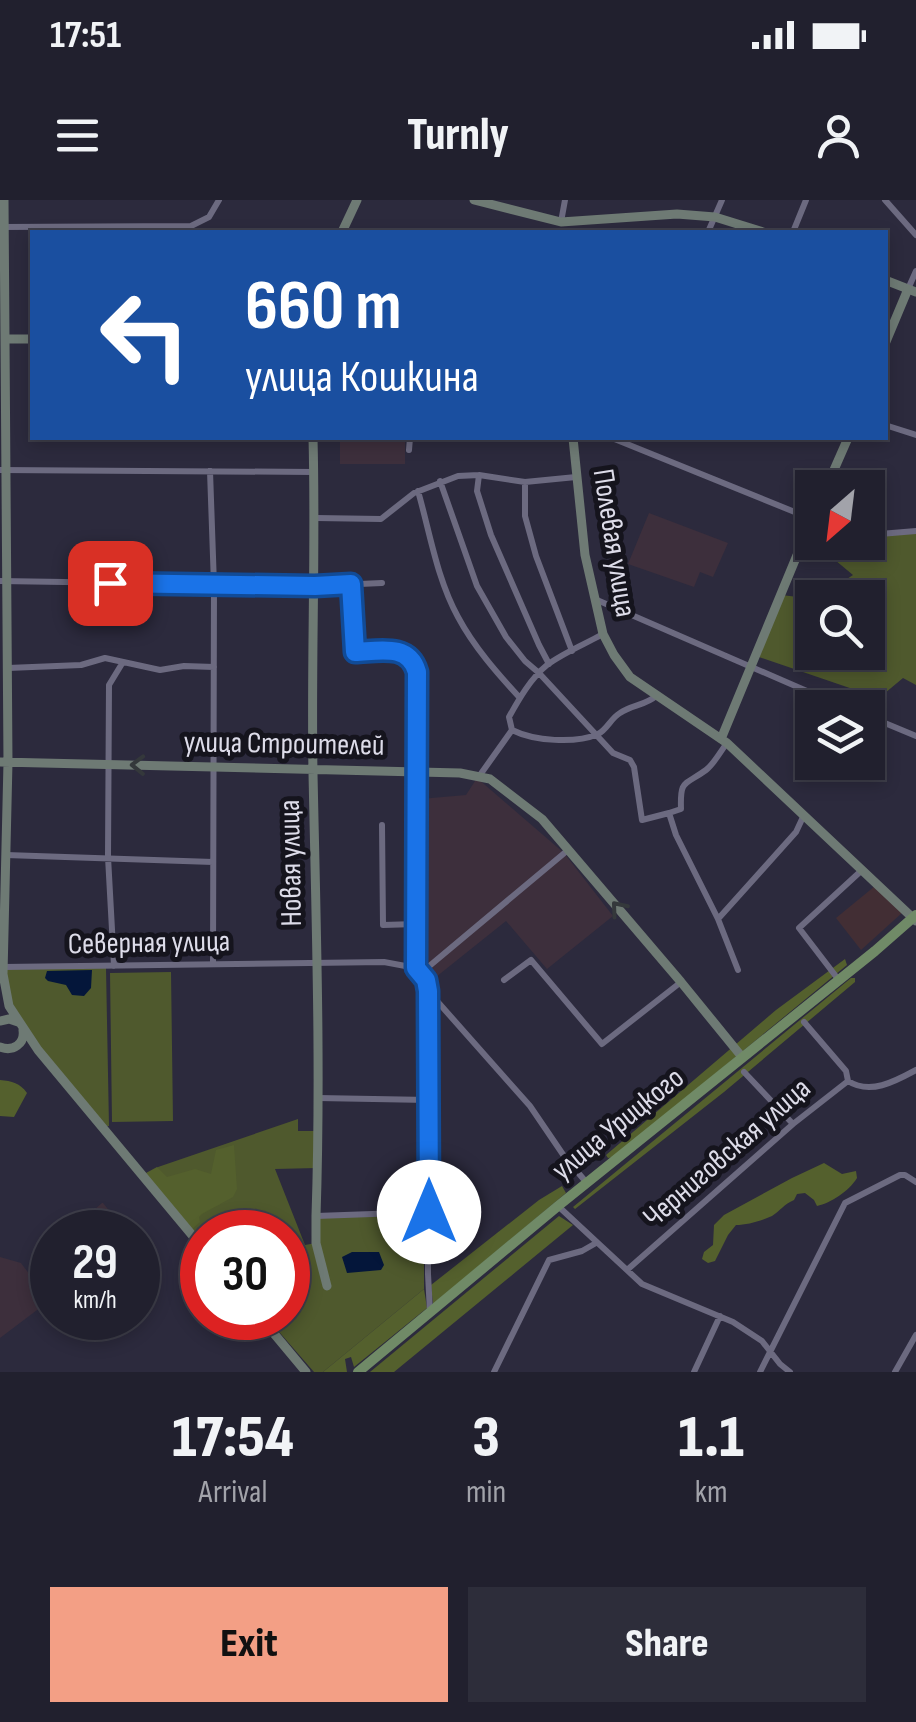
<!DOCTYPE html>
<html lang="en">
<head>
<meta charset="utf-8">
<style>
  body { margin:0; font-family:"Sofia Sans Condensed",sans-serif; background:#2d2d3a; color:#f1f3f6; height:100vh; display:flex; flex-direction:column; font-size:38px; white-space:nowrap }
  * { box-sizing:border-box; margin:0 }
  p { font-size:32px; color:#a2a3aa }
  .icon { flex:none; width:55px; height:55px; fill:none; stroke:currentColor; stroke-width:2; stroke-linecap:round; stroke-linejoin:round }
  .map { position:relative; height:1172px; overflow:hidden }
  .panel { display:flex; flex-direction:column; background:#21202e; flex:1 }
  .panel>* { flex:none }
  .banner { position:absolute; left:30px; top:30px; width:858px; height:210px; border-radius:0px; box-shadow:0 5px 15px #0003,0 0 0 2px #3e3e4a; background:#1a4fa0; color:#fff; overflow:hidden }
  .needle { width:65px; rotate:208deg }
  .tools { position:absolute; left:795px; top:270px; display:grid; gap:20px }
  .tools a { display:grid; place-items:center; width:90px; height:90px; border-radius:0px; background:#21202e; box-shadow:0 5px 15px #0003,0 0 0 2px #3e3e4a; font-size:50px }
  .speed { position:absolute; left:30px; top:1010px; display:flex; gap:20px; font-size:50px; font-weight:700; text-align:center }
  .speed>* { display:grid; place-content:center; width:130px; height:130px; border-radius:50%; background:#21202e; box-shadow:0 5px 15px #0003,0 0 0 2px #3e3e4a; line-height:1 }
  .speed small { font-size:25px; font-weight:400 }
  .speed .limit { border:15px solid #d22; background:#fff; color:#111 }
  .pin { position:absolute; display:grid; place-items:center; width:85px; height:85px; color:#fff; margin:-42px; border-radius:20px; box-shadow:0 5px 15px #0006 }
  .me { position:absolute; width:110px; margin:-55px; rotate:0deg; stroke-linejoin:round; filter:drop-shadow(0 0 8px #0008) }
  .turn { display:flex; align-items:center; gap:35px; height:210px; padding:0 50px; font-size:45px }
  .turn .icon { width:130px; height:130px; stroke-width:2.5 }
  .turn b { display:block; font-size:70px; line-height:85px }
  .eta { display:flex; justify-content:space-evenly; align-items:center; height:170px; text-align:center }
  .eta b { font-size:60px; font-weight:800; line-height:70px }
  .primary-button { display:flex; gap:20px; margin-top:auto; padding:20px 50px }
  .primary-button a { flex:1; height:115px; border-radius:0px; background:#f39f85; color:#111; font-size:40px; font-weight:800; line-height:115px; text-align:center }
  .primary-button a+a { background:#2d2d3a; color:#f1f3f6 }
  .status { display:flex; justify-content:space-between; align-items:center; height:70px; padding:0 50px; background:#21202e; direction:ltr }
  .status svg { height:28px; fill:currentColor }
  header { display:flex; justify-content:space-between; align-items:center; height:130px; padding:0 50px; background:#21202e; font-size:45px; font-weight:800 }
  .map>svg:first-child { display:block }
  .commercial { fill:#422e34 }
  .education { fill:#3d2f3c }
  .green { fill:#4f592d; fill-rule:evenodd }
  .forest { fill:#54602d }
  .water { fill:#04163a }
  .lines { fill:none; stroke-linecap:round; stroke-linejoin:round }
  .street { stroke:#6c6a80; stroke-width:6 }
  .secondary { stroke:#6e7a74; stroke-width:9 }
  .primary { stroke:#708a67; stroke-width:10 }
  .oneway { stroke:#34383b }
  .route-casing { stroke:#114b97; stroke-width:25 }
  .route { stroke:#1a73e8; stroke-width:18 }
  .labels { text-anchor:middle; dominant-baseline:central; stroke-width:10; stroke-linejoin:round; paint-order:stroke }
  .street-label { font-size:30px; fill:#dddce9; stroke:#15141d }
</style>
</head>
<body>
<div class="status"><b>17:51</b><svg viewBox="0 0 49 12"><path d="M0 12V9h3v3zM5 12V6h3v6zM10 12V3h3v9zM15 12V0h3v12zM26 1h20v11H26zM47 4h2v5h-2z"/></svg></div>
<header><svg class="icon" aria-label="menu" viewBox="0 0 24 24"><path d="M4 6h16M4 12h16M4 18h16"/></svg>Turnly<svg class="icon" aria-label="person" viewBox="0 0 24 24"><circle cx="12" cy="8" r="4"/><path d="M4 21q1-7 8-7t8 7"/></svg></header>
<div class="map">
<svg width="916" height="1172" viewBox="0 0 916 1172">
  <rect width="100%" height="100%" fill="#2c2a3d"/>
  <path class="commercial" d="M 875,686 L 903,712 L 861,750 L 836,718 Z"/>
  <path class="education" d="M 340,238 L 405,238 L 405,264 L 340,264 Z
    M 649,313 L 728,343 L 713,377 L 700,372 L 694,387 L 628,364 Z
    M 477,578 L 564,653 L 613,716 L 547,769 L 506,721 L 431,781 L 418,765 L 420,599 L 466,595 Z
    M 103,1003 L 126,1032 L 69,1032 L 102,1003 Z
    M 0,1057 L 21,1063 L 42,1091 L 45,1104 L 0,1138 Z"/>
  <path class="green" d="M 812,333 L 812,342 L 868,342 L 868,337 L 916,333 L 916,485 L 903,478 L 879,498 L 756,456 L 781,395 L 798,397 L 818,392 L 821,396 L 853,375 L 835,360 L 807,345 ZM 812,398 L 868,398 L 868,452 L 812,452 Z
    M 106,768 L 109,926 L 103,926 L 40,849 L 11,805 L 5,769 Z
    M 171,772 L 173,921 L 112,922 L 110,773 Z
    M 298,919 L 298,931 L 317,931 L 317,968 L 275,969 L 305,1045 L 316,1043 L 317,1017 L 424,1016 L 424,1089 L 323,1172 L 314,1172 L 267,1118 L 288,1118 L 288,1032 L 202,1032 L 202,1042 L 146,976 L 158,967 Z"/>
  <path class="forest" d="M 845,759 L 847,765 L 614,957 L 608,958 L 606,955 L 776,810 Z
    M 851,778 L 855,778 L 855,782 L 724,892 L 575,1009 L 573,1007 Z
    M 0,880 C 12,881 20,883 27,893 L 14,917 L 0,916 Z
    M 234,945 L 237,989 L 233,997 L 202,1014 L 199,1017 L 200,1022 L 191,1030 L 147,977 L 146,973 L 157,967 L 167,977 L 195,969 L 211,974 L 216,950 Z
    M 824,963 L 842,974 L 856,971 L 857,978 C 849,991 831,1003 817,1006 L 814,1000 L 805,993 L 797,994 L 794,1000 C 784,1004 780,1011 772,1016 C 761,1021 747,1025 736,1025 L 728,1035 L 715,1061 L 708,1063 L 702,1059 L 704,1052 L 713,1045 L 714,1025 L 724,1015 L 792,978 Z
    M 562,986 L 566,993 L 433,1104 L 431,1085 L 539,1000 Z
    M 559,1016 L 573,1025 L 394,1172 L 370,1172 Z
    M 424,1089 L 427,1108 L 354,1167 L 351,1157 L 345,1159 L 347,1172 L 323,1172 Z"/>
  <path class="water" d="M 92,770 L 91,788 L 84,796 L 72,795 L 66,785 L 48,781 L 45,778 L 47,771 Z
    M 352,1052 L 379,1052 L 384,1065 L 381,1070 L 347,1073 L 342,1057 Z"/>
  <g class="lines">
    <path class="street" d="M 885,0 L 916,35
      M 561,22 L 565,0
      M 2,27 L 191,26 L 209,17 L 219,0
      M 708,32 L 722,0
      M 793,32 L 806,0
      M 908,89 L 916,71
      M 885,225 L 916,235
      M 612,238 L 812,319
      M 409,250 L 410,238
      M 0,270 L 314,272
      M 210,271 L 214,385 L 213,764
      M 479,275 L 477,291 L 491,335 L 539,445 L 549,464
      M 440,281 L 477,386 L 506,437 L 525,461 L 539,473 L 613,553 L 630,560 L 634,567 L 642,620 L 669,613
      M 525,282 L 525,316 L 536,356 L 572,451
      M 418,291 C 430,333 437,379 458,417 C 474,447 497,473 520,498
      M 316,318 L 381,319 L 414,293 L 458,276 L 479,275 L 525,282 L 576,277
      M 868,335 L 916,331
      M 0,381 L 315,386 L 382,383
      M 351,385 L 355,452 C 379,452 408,443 417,472 L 416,768 L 426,780 L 428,791 L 428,1074 L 430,1112
      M 597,400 L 846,508
      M 8,468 L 81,465 L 105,458 L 160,470 L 184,466 L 214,467
      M 868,516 L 916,536
      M 512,530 C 534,541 575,544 598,534 C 607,530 611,518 620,513 C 632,505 646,505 656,496
      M 727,543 C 720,552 714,564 706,570 C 684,586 680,579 681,609 L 669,613 L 676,635 L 718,719 L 738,770
      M 480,575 L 512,530 L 509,517 C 519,499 531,478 547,465 C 563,453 585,444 603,434
      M 382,625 L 383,725 L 416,724
      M 6,655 L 213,662
      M 718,719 L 796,632 L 803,617
      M 114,766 L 108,657 L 109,485 L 123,462
      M 3,767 L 384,762 L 416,768
      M 421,773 L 568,650
      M 838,779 L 799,728 L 861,671
      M 504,780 L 531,760 L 602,844 L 681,782
      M 429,792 L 530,906 L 564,956 L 586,982
      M 804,822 L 846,871 L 848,881
      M 744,872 L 793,924
      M 318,898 L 429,900
      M 558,1006 L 642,1084 L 733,1122 L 762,1141 L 780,1164 L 790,1172
      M 316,1016 L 429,1012
      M 627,1070 L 793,924 L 848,881 C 870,895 894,882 916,870
      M 494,1172 L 549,1060 L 582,1051 L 596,1043
      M 694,1172 L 720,1116
      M 760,1172 L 845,1003 L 900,975 L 905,975 L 916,982
      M 895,1172 L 916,1135"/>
    <path class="secondary" d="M 4,0 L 8,562 L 3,774 L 9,806 L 38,850 L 202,1047
      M 474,0 L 561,22 L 677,14 L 715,17 L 763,32
      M 342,32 L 357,0
      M 885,80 L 916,92
      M 5,139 L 32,139
      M 885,144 L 908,89
      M 313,238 C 316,349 311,461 313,573 C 316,721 321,868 316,1016 L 316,1043 L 327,1086
      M 573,238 L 585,355 L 603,434 L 614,455 L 630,477 L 727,543 L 916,721
      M 826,288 L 848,238
      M 721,539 L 812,319
      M 0,562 L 460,573 L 490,579 L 542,619 L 681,782 L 742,857
      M 0,821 L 9,819 L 18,822
      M 0,847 C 13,852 25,844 23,830
      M 261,1118 L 306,1172"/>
    <path class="primary" d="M 358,1172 L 558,1006 L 875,751 L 916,715"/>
  </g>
  <defs><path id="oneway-chevron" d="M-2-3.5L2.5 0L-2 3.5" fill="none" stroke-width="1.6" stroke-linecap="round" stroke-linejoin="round" transform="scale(2.5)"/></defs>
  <g class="oneway">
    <use href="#oneway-chevron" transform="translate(138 565) rotate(-179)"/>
    <use href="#oneway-chevron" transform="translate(618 708) rotate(-130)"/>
  </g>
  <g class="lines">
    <defs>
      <path id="route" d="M 110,383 L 315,386 L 351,384 L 355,452 C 379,451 409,443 417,472 L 416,768 L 426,780 L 428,791 L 429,1012"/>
    </defs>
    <use href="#route" class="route-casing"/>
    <use href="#route" class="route"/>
  </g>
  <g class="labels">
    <g class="street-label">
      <text transform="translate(614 343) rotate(81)">Полевая улица</text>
      <text transform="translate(284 544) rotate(1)">улица Строителей</text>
      <text transform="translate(291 663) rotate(-91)">Новая улица</text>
      <text transform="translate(149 743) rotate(-1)">Северная улица</text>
      <text transform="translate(618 924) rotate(-39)">улица Урицкого</text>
      <text transform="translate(727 953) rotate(-41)">Черниговская улица</text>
    </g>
  </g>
</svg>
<div class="tools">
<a><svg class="needle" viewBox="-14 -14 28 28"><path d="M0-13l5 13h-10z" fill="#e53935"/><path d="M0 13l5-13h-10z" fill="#a2a3aa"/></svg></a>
<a><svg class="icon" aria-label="search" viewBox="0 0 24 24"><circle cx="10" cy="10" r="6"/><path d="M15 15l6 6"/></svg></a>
<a><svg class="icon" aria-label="layers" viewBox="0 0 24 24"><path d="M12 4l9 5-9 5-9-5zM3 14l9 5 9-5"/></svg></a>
</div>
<div class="speed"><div>29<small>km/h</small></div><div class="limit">30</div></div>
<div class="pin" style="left:110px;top:383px;background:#d93025"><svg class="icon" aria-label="arrive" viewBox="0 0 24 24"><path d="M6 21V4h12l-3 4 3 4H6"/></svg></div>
<svg class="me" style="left:429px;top:1012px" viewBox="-20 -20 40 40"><circle r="19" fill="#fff"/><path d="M0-13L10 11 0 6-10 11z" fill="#1a73e8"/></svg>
<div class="banner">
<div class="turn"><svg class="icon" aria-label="left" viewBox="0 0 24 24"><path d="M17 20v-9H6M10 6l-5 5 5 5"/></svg><div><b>660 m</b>улица Кошкина</div></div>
</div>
</div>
<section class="panel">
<div class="eta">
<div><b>17:54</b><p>Arrival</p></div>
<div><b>3</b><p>min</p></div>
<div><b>1.1</b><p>km</p></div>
</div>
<div class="primary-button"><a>Exit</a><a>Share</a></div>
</section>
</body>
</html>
